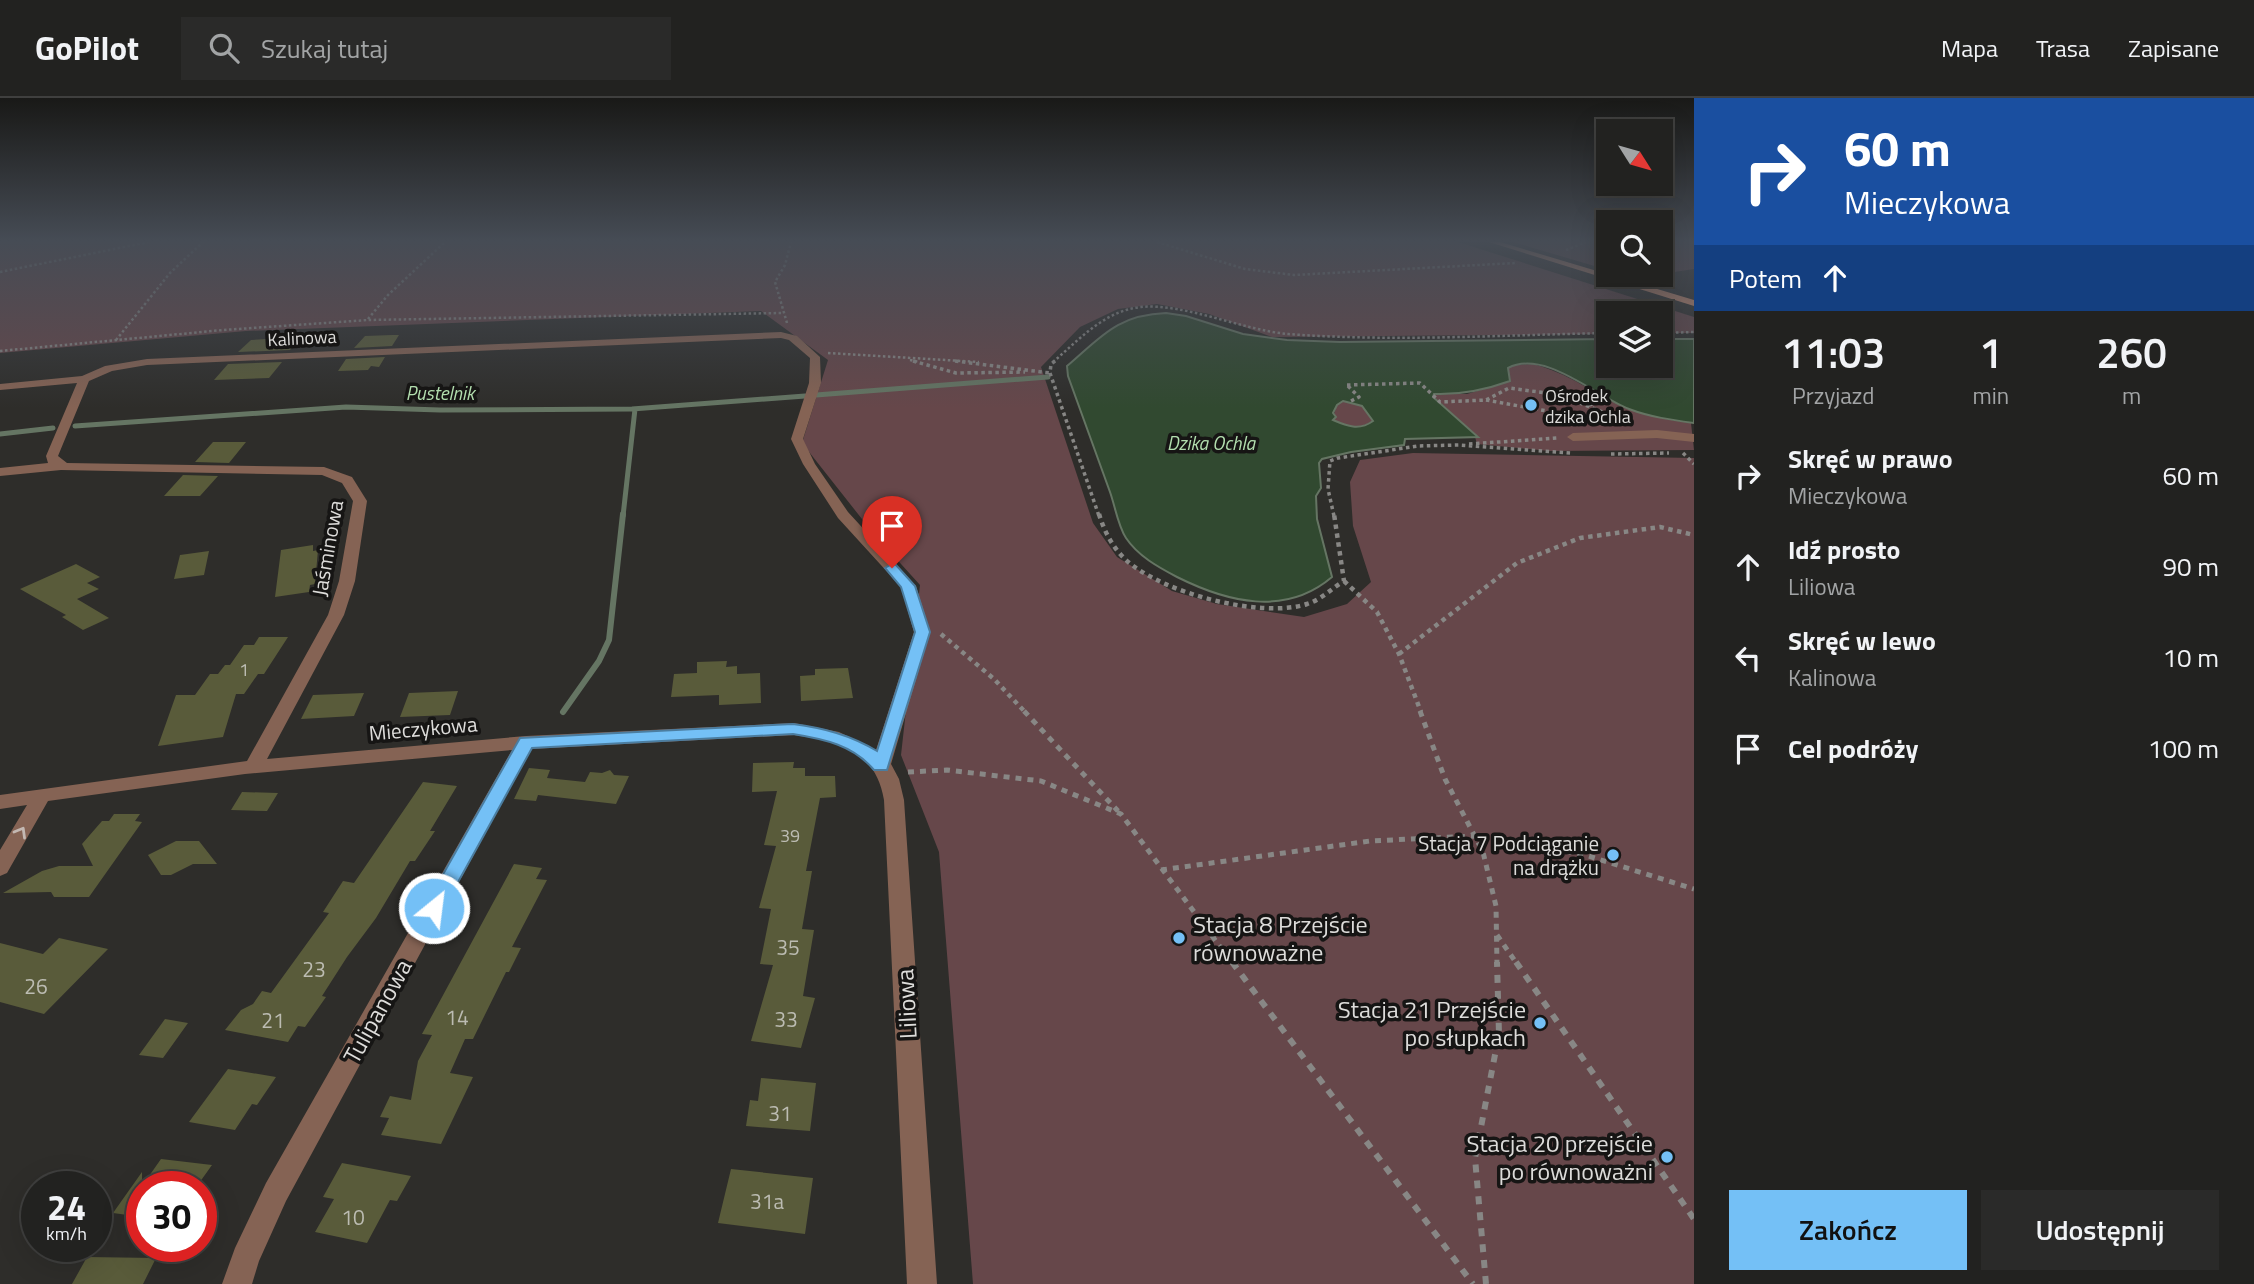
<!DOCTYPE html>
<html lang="pl">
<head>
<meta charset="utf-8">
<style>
  body { margin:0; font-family:"Titillium Web",sans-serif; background:#2a2a29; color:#f1f3f6; height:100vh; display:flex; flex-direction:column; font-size:26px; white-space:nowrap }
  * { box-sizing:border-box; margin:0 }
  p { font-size:23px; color:#a2a4a5 }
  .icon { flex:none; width:38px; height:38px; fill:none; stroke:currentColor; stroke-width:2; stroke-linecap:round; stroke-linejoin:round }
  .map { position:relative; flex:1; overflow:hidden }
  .side { display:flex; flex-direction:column; background:#222220; width:560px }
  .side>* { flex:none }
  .hud { background:#1a4fa0; color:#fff; overflow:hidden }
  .needle { width:46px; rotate:127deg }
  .tools { position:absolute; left:1596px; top:21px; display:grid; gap:14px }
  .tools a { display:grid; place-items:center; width:77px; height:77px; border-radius:0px; background:#222220; box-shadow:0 7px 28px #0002,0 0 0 2px #3f3f3e; font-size:35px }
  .speed { position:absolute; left:21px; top:1073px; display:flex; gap:14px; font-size:35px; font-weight:700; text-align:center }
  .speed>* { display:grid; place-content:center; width:91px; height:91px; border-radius:50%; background:#222220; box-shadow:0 7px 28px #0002,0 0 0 2px #3f3f3e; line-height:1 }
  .speed small { font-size:18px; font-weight:400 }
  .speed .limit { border:10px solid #d22; background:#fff; color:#111 }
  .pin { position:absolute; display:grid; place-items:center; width:60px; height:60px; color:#fff; margin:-72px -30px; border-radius:50% 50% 50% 0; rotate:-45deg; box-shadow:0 0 7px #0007 }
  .pin .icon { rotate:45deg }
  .me { position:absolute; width:77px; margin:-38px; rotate:29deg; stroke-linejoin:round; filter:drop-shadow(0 0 5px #0008) }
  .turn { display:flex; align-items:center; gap:24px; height:147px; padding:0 35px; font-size:32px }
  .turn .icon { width:91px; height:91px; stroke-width:2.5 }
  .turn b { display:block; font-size:49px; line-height:60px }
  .then { display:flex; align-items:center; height:66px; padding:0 35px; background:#0003; gap:14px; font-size:26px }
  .eta { display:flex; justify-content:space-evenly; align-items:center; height:119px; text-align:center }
  .eta b { font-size:42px; font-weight:600; line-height:49px }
  .cta { display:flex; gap:14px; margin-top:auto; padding:14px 35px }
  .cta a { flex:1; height:80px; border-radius:0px; background:#74c0f6; color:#111; font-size:28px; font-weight:600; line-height:80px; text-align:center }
  .cta a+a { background:#2a2a29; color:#f1f3f6 }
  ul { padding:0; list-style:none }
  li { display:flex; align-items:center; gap:21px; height:91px; padding:0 35px }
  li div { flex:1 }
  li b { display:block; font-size:26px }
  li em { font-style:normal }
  header { display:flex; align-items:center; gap:42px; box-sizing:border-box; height:98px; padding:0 35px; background:#222220; border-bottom:2px solid #3f3f3e }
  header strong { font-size:33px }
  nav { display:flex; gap:38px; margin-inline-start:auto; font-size:24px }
  .search { width:490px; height:63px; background:#2a2a29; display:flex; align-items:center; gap:18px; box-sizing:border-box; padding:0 24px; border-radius:0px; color:#a2a4a5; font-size:26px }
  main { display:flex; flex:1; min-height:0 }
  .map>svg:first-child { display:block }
  .green { fill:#66474a }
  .water { fill:#314930; stroke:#657563; stroke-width:2; fill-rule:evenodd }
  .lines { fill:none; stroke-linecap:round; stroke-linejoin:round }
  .stream-far1 { stroke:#657563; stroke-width:5 }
  .stream { stroke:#657563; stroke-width:6 }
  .building { fill:#595b3a }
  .path-far4 { stroke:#888785; stroke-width:2.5; stroke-dasharray:2.5 2.5; stroke-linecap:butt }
  .path-far3 { stroke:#888785; stroke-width:3.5; stroke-dasharray:3.5 3.5; stroke-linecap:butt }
  .path-far2 { stroke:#888785; stroke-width:4.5; stroke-dasharray:4.5 4.5; stroke-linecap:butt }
  .path-far1 { stroke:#888785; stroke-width:5; stroke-dasharray:6 6; stroke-linecap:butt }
  .path { stroke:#888785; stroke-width:6; stroke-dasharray:8 8; stroke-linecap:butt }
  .minor { fill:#856354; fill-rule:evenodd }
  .major { fill:#dc9778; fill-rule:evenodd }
  .oneway { stroke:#c3b8b2 }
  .route { fill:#74c0f6; stroke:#4b7da0; stroke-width:2 }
  .poi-dot { fill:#74c0f6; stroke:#161514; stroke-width:2.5 }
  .labels { text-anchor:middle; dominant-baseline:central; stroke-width:7; stroke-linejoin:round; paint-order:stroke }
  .far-street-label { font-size:18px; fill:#dddcda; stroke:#161514 }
  .far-poi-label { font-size:18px; fill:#dddcda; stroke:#161514; text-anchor:start }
  .number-label { font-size:18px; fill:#bcbcb2 }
  .far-water-label { font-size:19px; font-style:italic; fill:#b2deae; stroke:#161514 }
  .street-label { font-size:21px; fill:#dddcda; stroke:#161514 }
  .poi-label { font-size:21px; fill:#dddcda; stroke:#161514; text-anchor:end }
  .near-number-label { font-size:21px; fill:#bcbcb2 }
  .near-poi-label { font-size:24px; fill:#dddcda; stroke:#161514; text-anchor:end }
  .near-street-label { font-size:24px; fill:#dddcda; stroke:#161514 }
</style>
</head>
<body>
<header>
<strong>GoPilot</strong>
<div class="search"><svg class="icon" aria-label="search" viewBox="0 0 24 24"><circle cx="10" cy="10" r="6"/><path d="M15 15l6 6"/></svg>Szukaj tutaj</div>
<nav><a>Mapa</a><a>Trasa</a><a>Zapisane</a></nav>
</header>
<main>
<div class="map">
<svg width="1694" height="1186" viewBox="0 0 1694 1186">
  <rect width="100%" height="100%" fill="#2e2d2a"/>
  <path class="green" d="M 0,144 L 1458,144 L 1694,219 L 1694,235 L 1661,235 L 1661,215 L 1608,215 L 1608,236 L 1272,239 L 1209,216 L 1157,206 L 1118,211 L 1080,229 L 1041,269 L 1093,425 L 1117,459 L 1172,493 L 1217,506 L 1304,519 L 1347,506 L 1371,484 L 1353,428 L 1350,384 L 1360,362 L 1413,355 L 1694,360 L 1694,1186 L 973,1186 L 939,754 L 901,657 L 920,487 L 873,435 L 802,345 L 828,262 L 761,213 L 246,233 L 0,255 Z
    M 1513,144 L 1608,144 L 1608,172 Z
    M 1661,144 L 1694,144 L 1694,171 L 1661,176 Z
    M 1533,266 C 1568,275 1595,296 1627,310 C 1648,318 1669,322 1691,325 L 1694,352 L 1550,353 L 1477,346 L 1475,339 L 1477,338 L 1433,298 L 1433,296 L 1467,296 L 1510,283 L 1507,271 L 1514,267 Z
    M 1343,303 L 1362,308 L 1373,322 C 1359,333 1347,328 1332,322 L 1337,307 Z"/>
  <path class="water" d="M 1166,215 L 1186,218 L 1243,236 L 1287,242 L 1340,244 L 1608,241 L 1608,268 L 1661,268 L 1661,241 L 1694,241 L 1694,325 C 1672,322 1650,319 1629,311 C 1595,298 1545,251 1508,270 L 1510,283 C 1485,292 1461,297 1434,296 L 1433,299 L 1478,339 L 1405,341 L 1404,347 L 1351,354 L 1322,361 L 1319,365 L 1321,390 L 1316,398 L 1317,421 L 1332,479 C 1285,519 1227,504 1177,479 C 1158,469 1138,458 1126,440 C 1118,428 1115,408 1110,394 C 1096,355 1082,317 1068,278 L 1067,268 C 1102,238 1117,217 1166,215 ZM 1343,303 L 1362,308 L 1373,323 C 1359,333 1347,328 1333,322 L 1336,319 L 1333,315 L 1337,307 Z"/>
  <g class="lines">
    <path class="stream-far1" d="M 816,297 L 1048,279
      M 75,328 L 346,309 L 440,312 L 632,311 L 805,298
      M 0,336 L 53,330
      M 623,418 L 635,311"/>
    <path class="stream" d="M 563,614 L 599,563 L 609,542 L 623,416"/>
  </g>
  <path class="building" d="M 392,237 L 399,237 L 392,248 L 354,250 L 365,238 Z
    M 301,239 L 290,252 L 238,254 L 251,242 Z
    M 385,259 L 379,269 L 371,268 L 368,272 L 338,273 L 346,261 Z
    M 282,264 L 269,280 L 214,282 L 228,266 Z
    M 213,344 L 246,344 L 229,365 L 195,364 Z
    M 183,377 L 218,378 L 200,398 L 164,398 Z
    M 313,447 L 313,453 L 318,452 L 315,486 L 310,487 L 309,494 L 275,499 L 281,452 Z
    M 209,453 L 204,477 L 174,481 L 180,457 Z
    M 76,466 L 100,479 L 87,485 L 99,491 L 77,501 L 109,520 L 83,532 L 62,519 L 66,517 L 20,491 Z
    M 259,539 L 288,539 L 264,576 L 258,576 L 244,596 L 236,596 L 223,639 L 158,648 L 176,597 L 195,597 L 210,576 L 218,576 L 225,567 L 230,567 L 244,547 L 254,547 Z
    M 727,563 L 726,569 L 737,568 L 737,576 L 760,575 L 761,605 L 719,607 L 719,597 L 671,599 L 674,576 L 697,575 L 697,564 Z
    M 848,570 L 853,600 L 801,603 L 800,578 L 815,577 L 815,571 Z
    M 458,593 L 450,617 L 400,619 L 409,595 Z
    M 364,595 L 354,618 L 301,621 L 313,597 Z
    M 794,664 L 793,670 L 805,670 L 805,678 L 835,678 L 836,699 L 820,700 L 806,773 L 812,773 L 802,831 L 814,832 L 803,898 L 815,900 L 801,950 L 751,943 L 773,867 L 760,866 L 771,811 L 759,810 L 776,748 L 764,747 L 777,693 L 752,694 L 753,665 Z
    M 529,670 L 550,672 L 547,680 L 585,684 L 590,674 L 602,675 L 610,672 L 614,677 L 629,678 L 616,706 L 538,697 L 536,703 L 514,701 Z
    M 423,684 L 457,688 L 430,733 L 435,733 L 415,763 L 410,763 L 376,820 L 347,859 L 322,898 L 326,899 L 305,929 L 298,928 L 288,944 L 225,932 L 241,912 L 253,906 L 262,893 L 271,895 L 329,815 L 323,814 L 343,783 L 354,785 Z
    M 242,694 L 278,695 L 267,713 L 231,712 Z
    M 114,716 L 140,716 L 135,723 L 142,724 L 89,799 L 54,799 L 51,794 L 3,795 L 42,773 L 59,768 L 93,768 L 82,746 L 102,723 L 109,723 Z
    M 176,743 L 199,743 L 217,766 L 193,766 L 171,777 L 161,777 L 148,757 Z
    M 514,766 L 542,770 L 536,781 L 547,782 L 512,849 L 521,850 L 509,874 L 506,874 L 473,941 L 465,941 L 450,975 L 473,979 L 441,1046 L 381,1037 L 389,1020 L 380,1019 L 390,998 L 411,1002 L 418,963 L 432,937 L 422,936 Z
    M 59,840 L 108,851 L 44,916 L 0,904 L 0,845 L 43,856 Z
    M 165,921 L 188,925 L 163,960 L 139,957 Z
    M 228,971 L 276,979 L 257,1007 L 252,1006 L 235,1032 L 189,1024 Z
    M 761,980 L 816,985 L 810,1033 L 746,1028 L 750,1002 L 758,1003 Z
    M 161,1061 L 212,1067 L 197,1088 L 142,1088 Z
    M 342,1065 L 411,1078 L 397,1103 L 390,1102 L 367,1145 L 315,1134 L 334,1101 L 323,1099 Z
    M 731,1071 L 813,1080 L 805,1136 L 718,1125 Z
    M 142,1074 L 142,1119 L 113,1115 Z
    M 87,1159 L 156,1160 L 143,1186 L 72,1186 Z"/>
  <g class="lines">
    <path class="path-far4" d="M 1157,144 L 1245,171 L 1294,177 L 1515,165
      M 1566,152 L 1586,144
      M 0,174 L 149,144
      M 368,221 L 388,197 L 445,144
      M 787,225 L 775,184 L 785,167 L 791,144
      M 1661,235 L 1694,234
      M 116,242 L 170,175 L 203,144
      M 0,253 L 223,232 L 368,222 L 783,215
      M 828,255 L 979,264
      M 910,262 L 919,264
      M 1053,264 C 1080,241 1104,213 1141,209 C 1185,205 1242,232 1288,236 C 1394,244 1502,237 1608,235"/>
    <path class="path-far3" d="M 913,263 L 956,275 L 1025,274
      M 955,263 L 1050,275
      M 1055,263 L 1051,266 L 1050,275 L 1099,418
      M 1347,287 L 1420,285 L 1440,304 L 1486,302 L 1509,290 L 1561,297
      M 1348,288 L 1359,299 L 1349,304
      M 1560,297 L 1620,321
      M 1486,302 L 1591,321
      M 1589,307 L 1609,302
      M 1469,346 L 1558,340
      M 1683,355 L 1694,366
      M 1611,356 L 1669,355
      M 1334,418 L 1328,391 L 1330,363 L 1338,360 L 1418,348 L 1459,347 L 1571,355"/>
    <path class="path-far2" d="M 1099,416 C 1104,433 1113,450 1126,462 C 1162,495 1261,521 1307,506 C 1321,502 1332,490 1344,483 L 1334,416
      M 1344,483 L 1377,514 L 1399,556 L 1421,614
      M 941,536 L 994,581 L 1025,614
      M 1399,556 L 1517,465 L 1580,440 L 1660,429 L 1694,437"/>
    <path class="path-far1" d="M 1024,613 L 1118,713
      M 1420,613 L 1445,681 L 1483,754 L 1496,808 L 1497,866
      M 908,674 L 947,672 L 1041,683 L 1121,716 L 1233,866
      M 1161,772 L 1370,743 L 1474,738 L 1582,756 L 1694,791
      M 1497,837 L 1517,866"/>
    <path class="path" d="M 1232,864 L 1473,1186
      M 1516,864 L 1694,1121
      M 1486,1186 L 1475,1060 L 1499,936 L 1497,864"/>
    <path class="minor" d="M 781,234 L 797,238 L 820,259 L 821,285 L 803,341 L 815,366 L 848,414 L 916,488 L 930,534 L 891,666 L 899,681 L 904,702 L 937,1186 L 907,1186 L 884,702 C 875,651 840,644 794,637 L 531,651 L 286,1103 L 259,1163 L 252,1186 L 222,1186 L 235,1150 L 266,1085 L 512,652 L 245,676 L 48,703 L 7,775 L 0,778 L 0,752 L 27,707 L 0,711 L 0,697 L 247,663 L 328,517 L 339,483 L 353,403 L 342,385 L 322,377 L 61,372 L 0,378 L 0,370 L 48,365 L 46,358 L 77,285 L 0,292 L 0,286 L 82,278 L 105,268 L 147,261 ZM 781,240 L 789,242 L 810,260 L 809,285 L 791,341 L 803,366 L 838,420 L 901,489 L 914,534 L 876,652 L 839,634 L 794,625 L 526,638 L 267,661 L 344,517 L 355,483 L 367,403 L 352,379 L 324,369 L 67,365 L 58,358 L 89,283 L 112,273 L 147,267 Z
      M 1657,332 L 1694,336 L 1694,344 L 1657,340 L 1573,343 L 1567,339 L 1573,335 Z"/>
    <path class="major" d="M 1489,144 L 1500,144 L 1694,202 L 1694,208 Z"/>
  </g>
  <defs><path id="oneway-chevron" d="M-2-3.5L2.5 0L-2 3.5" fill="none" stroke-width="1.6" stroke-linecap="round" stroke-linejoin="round" transform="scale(1.75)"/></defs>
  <use class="oneway" href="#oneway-chevron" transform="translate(21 734) rotate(-60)"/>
  <linearGradient id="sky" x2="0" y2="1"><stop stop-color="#191917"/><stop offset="0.46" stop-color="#464c55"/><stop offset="1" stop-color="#464c55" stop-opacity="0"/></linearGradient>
  <rect width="1694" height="310" fill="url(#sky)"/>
  <path class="route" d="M 892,466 L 896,467 L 915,488 L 930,534 L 887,672 L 874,672 C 853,647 824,641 793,636 L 532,650 L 441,815 L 434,818 L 427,815 L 424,810 L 520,640 L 793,626 C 824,630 850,637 877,653 L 915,534 L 901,489 L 885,470 Z"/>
  <g class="poi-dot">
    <circle cx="1531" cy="307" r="7"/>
    <circle cx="1613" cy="757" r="7"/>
    <circle cx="1179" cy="840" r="7"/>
    <circle cx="1540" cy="925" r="7"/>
    <circle cx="1667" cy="1059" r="7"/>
  </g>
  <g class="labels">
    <g class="far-street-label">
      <text transform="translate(302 240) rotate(-3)">Kalinowa</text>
    </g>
    <g class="far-poi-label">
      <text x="1545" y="297">Ośrodek<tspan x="1545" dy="21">dzika Ochla</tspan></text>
    </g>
    <g class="number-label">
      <text x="244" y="571">1</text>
      <text x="790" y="737">39</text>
    </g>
    <g class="far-water-label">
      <text x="440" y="294">Pustelnik</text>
      <text x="1211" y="344">Dzika Ochla</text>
    </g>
    <g class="street-label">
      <text transform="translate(327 450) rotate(-80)">Jaśminowa</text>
      <text transform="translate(423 630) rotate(-5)">Mieczykowa</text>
    </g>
    <g class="poi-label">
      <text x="1599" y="745">Stacja 7 Podciąganie<tspan x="1599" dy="24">na drążku</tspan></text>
    </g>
    <g class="near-number-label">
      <text x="788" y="849">35</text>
      <text x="314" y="871">23</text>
      <text x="36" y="888">26</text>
      <text x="457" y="919">14</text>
      <text x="786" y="921">33</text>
      <text x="273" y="922">21</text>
      <text x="780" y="1015">31</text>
      <text x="767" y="1103">31a</text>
      <text x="353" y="1119">10</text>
    </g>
    <g class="near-poi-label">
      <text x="1193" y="826" text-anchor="start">Stacja 8 Przejście<tspan x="1193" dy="28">równoważne</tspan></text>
      <text x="1526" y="911">Stacja 21 Przejście<tspan x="1526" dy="28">po słupkach</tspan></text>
      <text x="1653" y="1045">Stacja 20 przejście<tspan x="1653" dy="28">po równoważni</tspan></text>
    </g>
    <g class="near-street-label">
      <text transform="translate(906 906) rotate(-93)">Liliowa</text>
      <text transform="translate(377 913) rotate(-61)">Tulipanowa</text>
    </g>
  </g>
</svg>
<div class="tools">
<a><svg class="needle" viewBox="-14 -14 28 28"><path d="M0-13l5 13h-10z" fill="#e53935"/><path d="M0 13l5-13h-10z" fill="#a2a4a5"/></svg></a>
<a><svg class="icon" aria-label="search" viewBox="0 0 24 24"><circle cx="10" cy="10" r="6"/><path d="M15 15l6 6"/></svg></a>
<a><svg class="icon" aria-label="layers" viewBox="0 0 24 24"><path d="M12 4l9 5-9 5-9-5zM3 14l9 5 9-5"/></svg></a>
</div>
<div class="speed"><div>24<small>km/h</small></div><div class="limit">30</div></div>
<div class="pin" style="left:892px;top:470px;background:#d93025"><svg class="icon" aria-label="arrive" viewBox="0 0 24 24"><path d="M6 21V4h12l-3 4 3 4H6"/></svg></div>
<svg class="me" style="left:434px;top:810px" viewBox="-20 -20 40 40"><circle r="17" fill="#74c0f6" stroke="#fff" stroke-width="3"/><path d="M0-11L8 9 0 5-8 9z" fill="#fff"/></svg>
</div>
<section class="side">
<div class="hud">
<div class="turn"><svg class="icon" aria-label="right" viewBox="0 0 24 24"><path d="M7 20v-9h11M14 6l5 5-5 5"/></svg><div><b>60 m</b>Mieczykowa</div></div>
<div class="then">Potem<svg class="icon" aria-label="ahead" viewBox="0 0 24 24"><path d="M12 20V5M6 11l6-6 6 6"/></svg></div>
</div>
<div class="eta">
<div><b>11:03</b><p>Przyjazd</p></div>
<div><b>1</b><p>min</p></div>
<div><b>260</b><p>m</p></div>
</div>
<ul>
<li><svg class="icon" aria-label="right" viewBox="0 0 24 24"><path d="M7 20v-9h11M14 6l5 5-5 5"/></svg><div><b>Skręć w prawo</b><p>Mieczykowa</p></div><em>60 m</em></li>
<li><svg class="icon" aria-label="ahead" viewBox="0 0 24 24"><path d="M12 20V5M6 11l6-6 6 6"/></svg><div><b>Idź prosto</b><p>Liliowa</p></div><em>90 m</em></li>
<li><svg class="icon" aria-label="left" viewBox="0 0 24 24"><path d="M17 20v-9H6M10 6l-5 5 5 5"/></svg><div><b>Skręć w lewo</b><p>Kalinowa</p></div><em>10 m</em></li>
<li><svg class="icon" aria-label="arrive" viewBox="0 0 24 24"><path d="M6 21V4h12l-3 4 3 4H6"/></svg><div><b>Cel podróży</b></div><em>100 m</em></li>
</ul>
<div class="cta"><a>Zakończ</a><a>Udostępnij</a></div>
</section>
</main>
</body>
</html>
